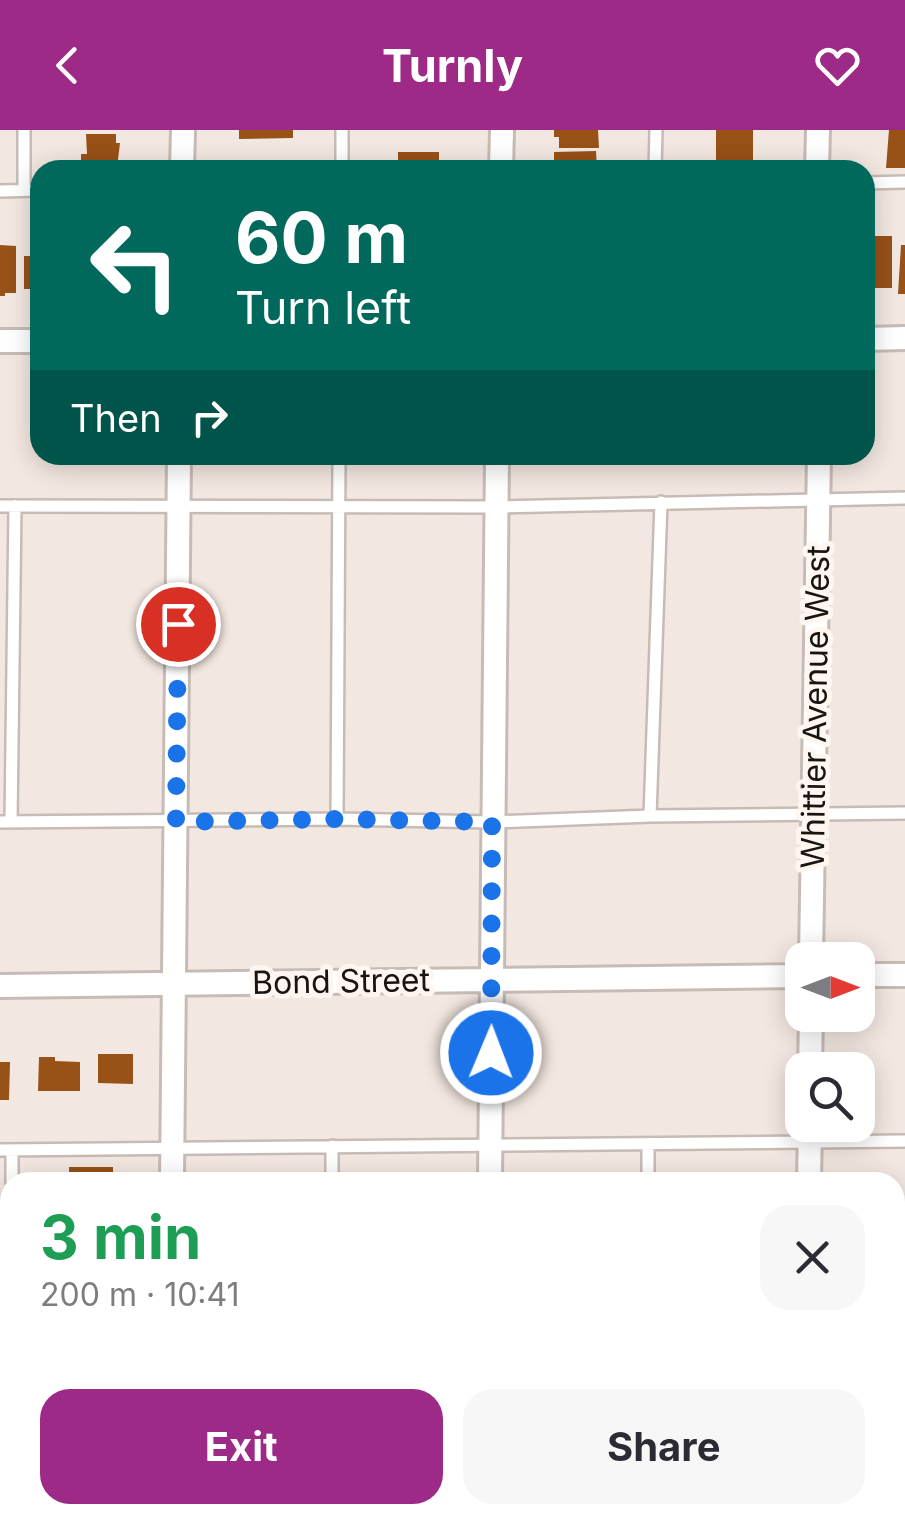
<!DOCTYPE html>
<html lang="en">
<head>
<meta charset="utf-8">
<style>
  body { margin:0; font-family:Inter,sans-serif; background:#f7f7f7; color:#2b2b33; height:100vh; display:flex; flex-direction:column; font-size:38px; white-space:nowrap }
  * { box-sizing:border-box; margin:0 }
  p { font-size:32px; color:#7c7c81 }
  .icon { flex:none; width:55px; height:55px; fill:none; stroke:currentColor; stroke-width:2; stroke-linecap:round; stroke-linejoin:round }
  .map { position:relative; flex:1; overflow:hidden }
  .sheet { position:absolute; left:0px; top:1042px; width:905px; height:352px; display:flex; flex-direction:column; background:#fff; border-radius:30px 30px 0 0; box-shadow:0 5px 25px #0003 }
  .sheet>* { flex:none }
  .hud { position:absolute; left:30px; top:30px; width:845px; height:305px; border-radius:30px; box-shadow:0 5px 25px #0003; background:#00695c; color:#fff; overflow:hidden }
  .needle { width:65px; rotate:90deg }
  .controls { position:absolute; left:785px; top:812px; display:grid; gap:20px }
  .controls a { display:grid; place-items:center; width:90px; height:90px; border-radius:20px; background:#fff; box-shadow:0 5px 25px #0003; font-size:50px }
  .pin { position:absolute; display:grid; place-items:center; width:85px; height:85px; color:#fff; margin:-42px; border:5px solid #fff; border-radius:50%; box-shadow:0 2px 10px #0007 }
  .me { position:absolute; width:110px; margin:-55px; rotate:1deg; stroke-linejoin:round; filter:drop-shadow(0 0 8px #0008) }
  .turn { display:flex; align-items:center; gap:35px; height:210px; padding:0 40px; font-size:45px }
  .turn .icon { width:130px; height:130px; stroke-width:2.5 }
  .turn b { display:block; font-size:70px; line-height:85px }
  .then { display:flex; align-items:center; height:95px; padding:0 40px; background:#0003; gap:20px; font-size:38px }
  .round { display:grid; place-items:center; flex:none; width:105px; height:105px; border-radius:30px; background:#f7f7f7 }
  .summary { display:flex; align-items:center; justify-content:space-between; height:170px; padding:0 40px }
  h1 { font-size:60px; font-weight:700; line-height:75px; color:#1e9e55 }
  .action { display:flex; gap:20px; margin-top:auto; padding:20px 40px }
  .action a { flex:1; height:115px; border-radius:30px; background:#9d2a86; color:#fff; font-size:40px; font-weight:700; line-height:115px; text-align:center }
  .action a+a { background:#f7f7f7; color:#2b2b33 }
  header { display:flex; justify-content:space-between; align-items:center; height:130px; padding:0 40px; background:#9d2a86; color:#fff; font-size:45px; font-weight:700 }
  .map>svg:first-child { display:block }
  .building { fill:#985117 }
  .lines { fill:none; stroke-linecap:round; stroke-linejoin:round }
  .lane-casing { stroke:#c7bcb5; stroke-width:16 }
  .street-casing { stroke:#c7bcb5; stroke-width:28 }
  .lane { stroke:#fff; stroke-width:11 }
  .street { stroke:#fff; stroke-width:22 }
  .route { stroke:#1a73e8; stroke-width:18; stroke-dasharray:0 32.4 }
  .labels { text-anchor:middle; dominant-baseline:central; stroke-width:10; stroke-linejoin:round; paint-order:stroke }
  .street-label { font-size:32px; fill:#181412; stroke:#fff6f0 }
</style>
</head>
<body>
<header><svg class="icon" aria-label="back" viewBox="0 0 24 24"><path d="M15 5l-7 7 7 7"/></svg>Turnly<svg class="icon" aria-label="heart" viewBox="0 0 24 24"><path d="M12 20l-8-8c-3-5 5-10 8-4 3-6 11-1 8 4z"/></svg></header>
<div class="map">
<svg width="905" height="1394" viewBox="0 0 905 1394">
  <rect width="100%" height="100%" fill="#f3e8e1"/>
  <path class="building" d="M 239,0 L 293,0 L 293,8 L 239,9 Z
    M 554,0 L 598,0 L 599,18 L 559,18 L 559,7 L 554,7 Z
    M 716,0 L 753,0 L 753,40 L 716,40 Z
    M 889,0 L 905,0 L 905,38 L 886,38 Z
    M 86,4 L 116,4 L 116,13 L 120,13 L 117,38 L 81,38 L 81,24 L 87,24 Z
    M 596,21 L 597,40 L 558,40 L 558,35 L 554,35 L 554,22 Z
    M 398,22 L 439,22 L 439,40 L 398,40 Z
    M 865,106 L 892,106 L 892,158 L 865,158 Z
    M 0,115 L 16,116 L 16,163 L 5,163 L 5,166 L 0,166 Z
    M 901,115 L 905,115 L 905,164 L 898,164 Z
    M 24,126 L 40,126 L 40,163 L 36,163 L 36,159 L 24,159 Z
    M 98,924 L 133,924 L 133,954 L 98,953 Z
    M 39,927 L 55,927 L 55,931 L 80,932 L 80,961 L 38,961 Z
    M 0,932 L 10,932 L 9,970 L 0,970 Z
    M 69,1037 L 113,1037 L 113,1052 L 69,1052 Z
    M 89,1385 L 129,1385 L 129,1394 L 89,1394 Z"/>
  <g class="lines">
    <defs>
      <path id="lane" d="M 342,40 L 342,0
        M 655,40 L 656,0
        M 865,53 L 905,52
        M 24,60 L 24,0
        M 0,61 L 40,60
        M 0,376 L 496,377 L 905,368
        M 650,686 L 661,372
        M 337,689 L 339,325
        M 0,692 L 337,689 L 492,692 L 650,686 L 905,683
        M 11,692 L 15,376
        M 0,1020 L 905,1011
        M 12,1052 L 12,1020
        M 332,1052 L 332,1016
        M 648,1052 L 648,1014
        M 11,1394 L 11,1385
        M 331,1394 L 331,1385
        M 646,1394 L 646,1385"/>
      <path id="street" d="M 182,40 L 183,0
        M 501,40 L 502,0
        M 817,40 L 818,0
        M 865,209 L 905,208
        M 0,211 L 40,211
        M 811,830 L 819,325
        M 858,845 L 905,845
        M 0,856 L 802,846
        M 810,940 L 811,885
        M 172,1052 L 179,325
        M 490,1052 L 497,325
        M 809,1052 L 810,995
        M 171,1394 L 171,1385
        M 488,1394 L 488,1385
        M 806,1394 L 806,1385"/>
    </defs>
    <use href="#lane" class="lane-casing"/>
    <use href="#street" class="street-casing"/>
    <use href="#lane" class="lane"/>
    <use href="#street" class="street"/>
  </g>
  <g class="lines">
    <path class="route" d="M 178,494 L 176,692 L 336,689 L 492,692 L 491,923"/>
  </g>
  <g class="labels">
    <g class="street-label">
      <text transform="translate(815 577) rotate(-89)">Whittier Avenue West</text>
      <text transform="translate(341 851) rotate(-1)">Bond Street</text>
    </g>
  </g>
</svg>
<div class="controls">
<a><svg class="needle" viewBox="-14 -14 28 28"><path d="M0-13l5 13h-10z" fill="#e53935"/><path d="M0 13l5-13h-10z" fill="#7c7c81"/></svg></a>
<a><svg class="icon" aria-label="search" viewBox="0 0 24 24"><circle cx="10" cy="10" r="6"/><path d="M15 15l6 6"/></svg></a>
</div>
<div class="pin" style="left:178px;top:494px;background:#d93025"><svg class="icon" aria-label="arrive" viewBox="0 0 24 24"><path d="M6 21V4h12l-3 4 3 4H6"/></svg></div>
<svg class="me" style="left:491px;top:923px" viewBox="-20 -20 40 40"><circle r="17" fill="#1a73e8" stroke="#fff" stroke-width="3"/><path d="M0-11L8 9 0 5-8 9z" fill="#fff"/></svg>
<div class="hud">
<div class="turn"><svg class="icon" aria-label="left" viewBox="0 0 24 24"><path d="M17 20v-9H6M10 6l-5 5 5 5"/></svg><div><b>60 m</b>Turn left</div></div>
<div class="then">Then<svg class="icon" aria-label="right" viewBox="0 0 24 24"><path d="M7 20v-9h11M14 6l5 5-5 5"/></svg></div>
</div>
<section class="sheet">
<div class="summary"><div><h1>3 min</h1><p>200 m · 10:41</p></div><a class="round"><svg class="icon" aria-label="close" viewBox="0 0 24 24"><path d="M6 6l12 12M18 6L6 18"/></svg></a></div>
<div class="action"><a>Exit</a><a>Share</a></div>
</section>
</div>
</body>
</html>
